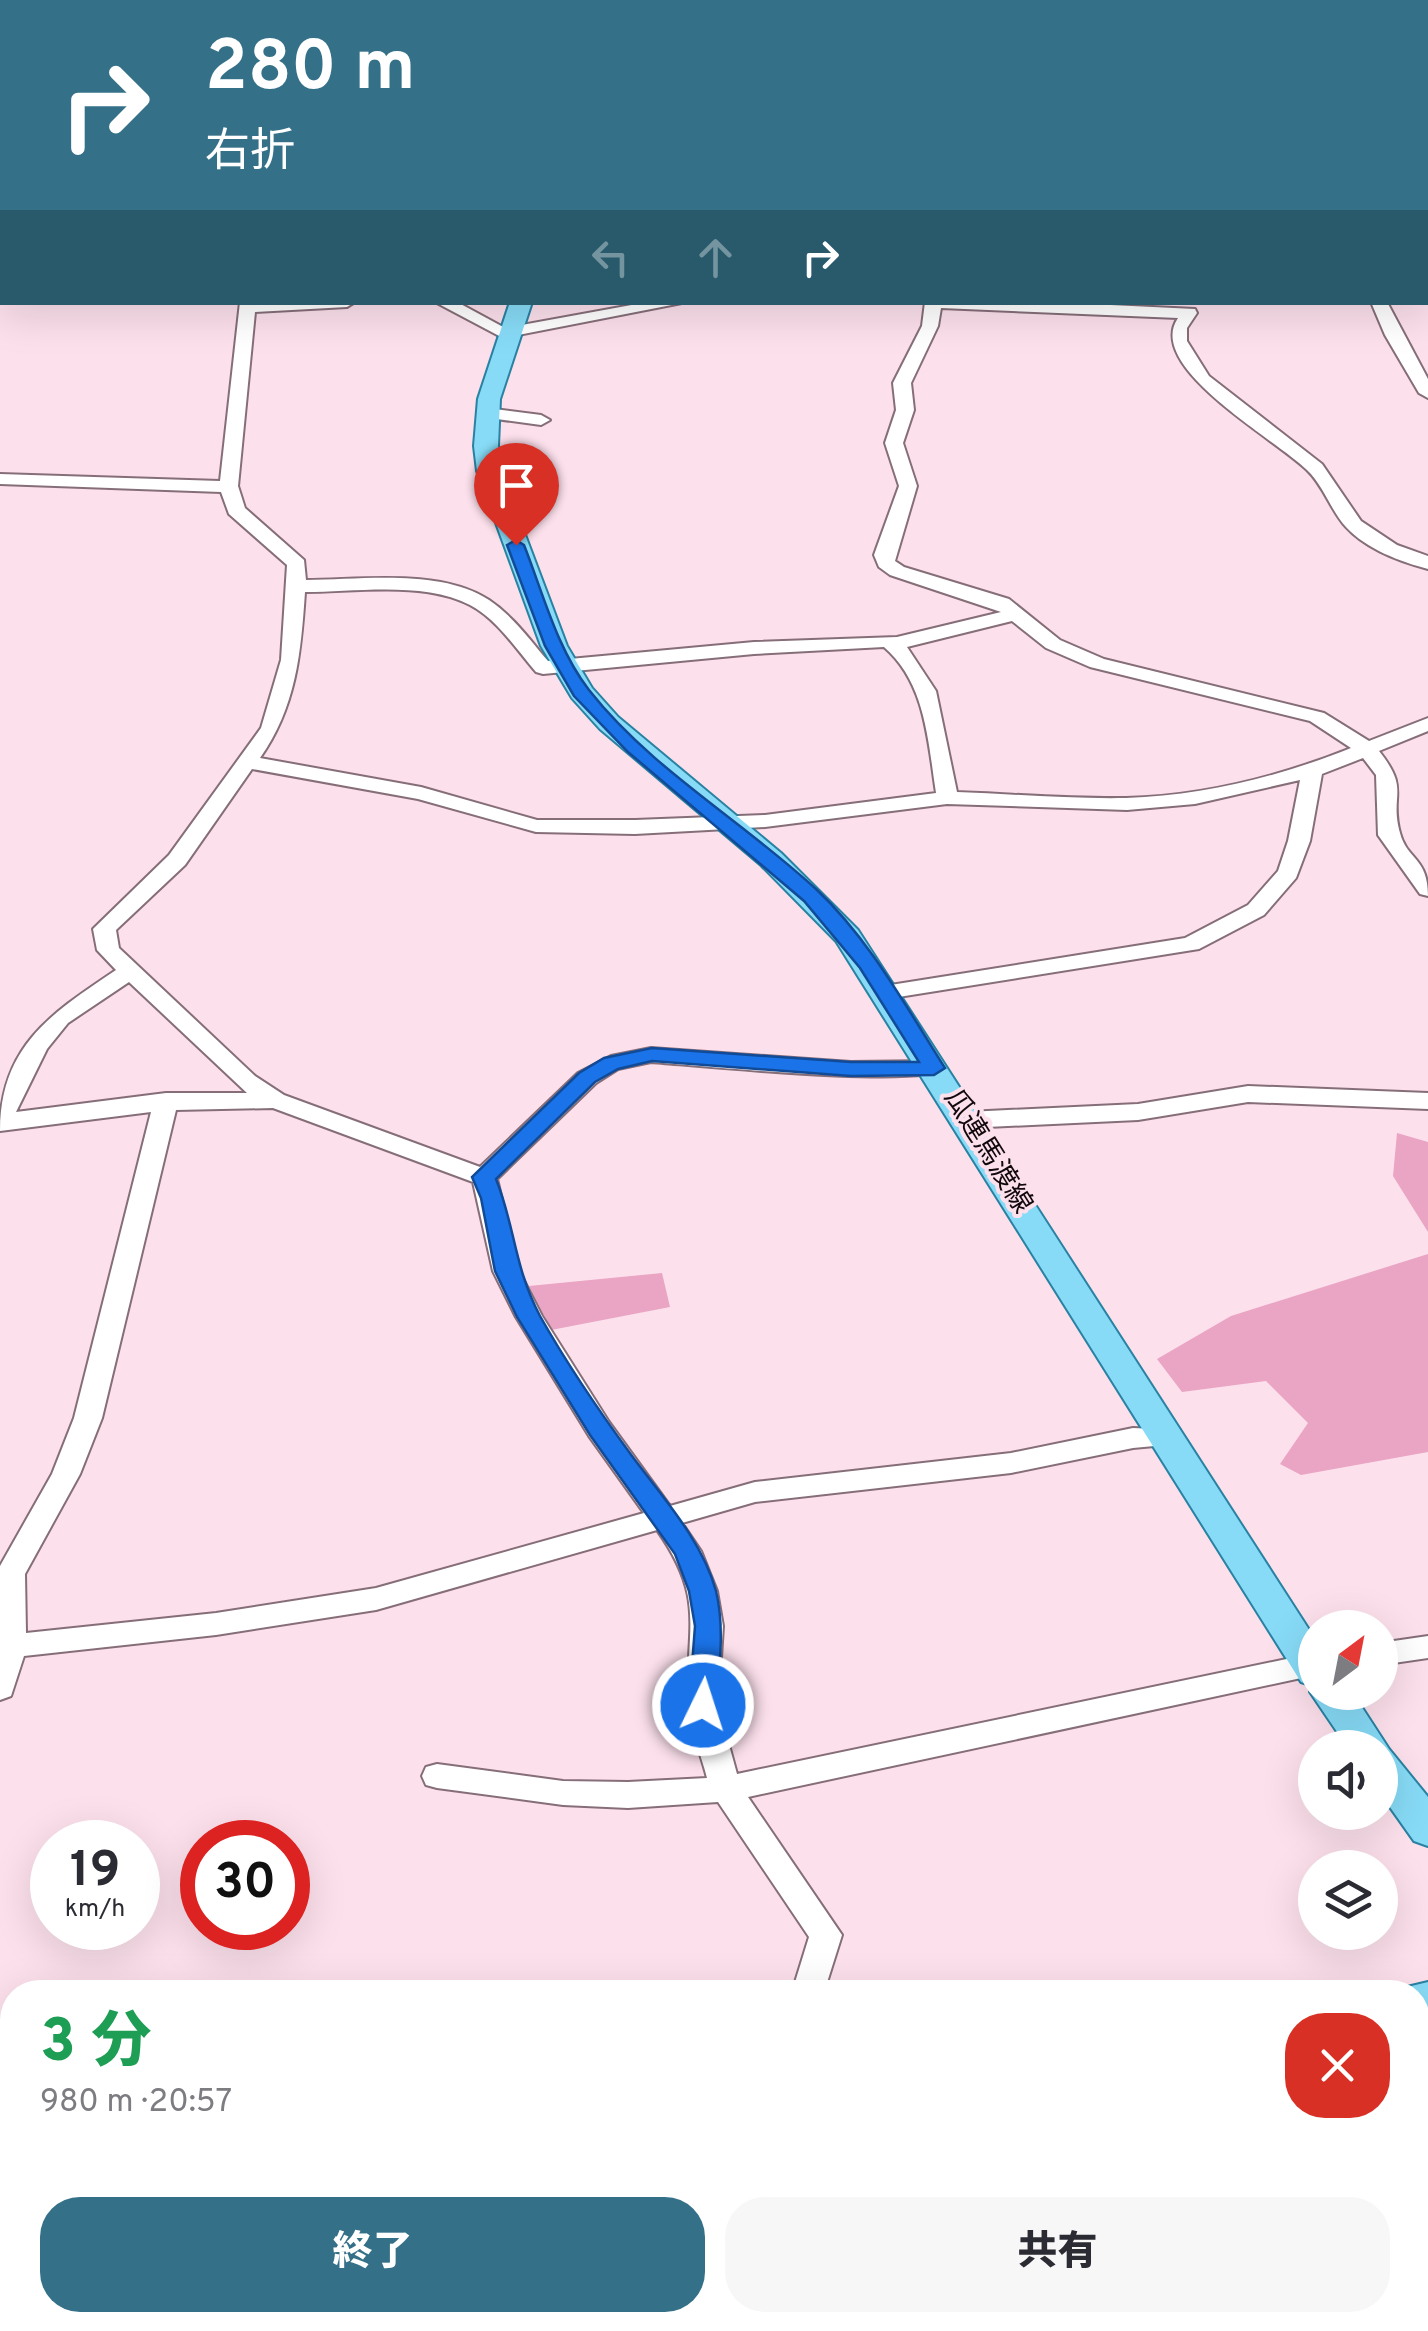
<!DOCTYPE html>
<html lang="ja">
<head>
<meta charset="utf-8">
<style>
  body { margin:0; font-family:Overpass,"Noto Sans JP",sans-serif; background:#f7f7f7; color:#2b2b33; height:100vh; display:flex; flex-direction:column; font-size:38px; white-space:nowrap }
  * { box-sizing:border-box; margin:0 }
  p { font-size:32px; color:#7c7c81 }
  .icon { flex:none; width:55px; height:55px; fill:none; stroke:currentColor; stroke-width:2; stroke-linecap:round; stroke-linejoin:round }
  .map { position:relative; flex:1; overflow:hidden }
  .panel { position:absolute; left:0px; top:1980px; width:1430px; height:352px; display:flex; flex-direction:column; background:#fff; border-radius:40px 40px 0 0; box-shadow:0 10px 40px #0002 }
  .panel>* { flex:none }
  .top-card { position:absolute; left:0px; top:0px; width:1430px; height:305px; box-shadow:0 10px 40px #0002; background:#347188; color:#fff; overflow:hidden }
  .needle { width:65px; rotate:32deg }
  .controls { position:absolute; left:1298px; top:1610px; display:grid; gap:20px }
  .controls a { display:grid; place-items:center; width:100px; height:100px; border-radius:50%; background:#fff; box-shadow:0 10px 40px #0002; font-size:50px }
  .speed { position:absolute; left:30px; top:1820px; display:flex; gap:20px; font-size:50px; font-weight:700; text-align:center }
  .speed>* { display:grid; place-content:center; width:130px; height:130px; border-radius:50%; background:#fff; box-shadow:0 10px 40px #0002; line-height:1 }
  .speed small { font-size:25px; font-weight:400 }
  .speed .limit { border:15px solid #d22; background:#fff; color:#111 }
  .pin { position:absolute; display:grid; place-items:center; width:85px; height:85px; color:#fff; margin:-102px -42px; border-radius:50% 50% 50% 0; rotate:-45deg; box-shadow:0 0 10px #0007 }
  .pin .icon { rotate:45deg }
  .me { position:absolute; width:110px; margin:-55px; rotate:4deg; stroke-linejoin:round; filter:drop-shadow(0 0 8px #0008) }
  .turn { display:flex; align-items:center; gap:35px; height:210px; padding:0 40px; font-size:45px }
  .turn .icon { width:130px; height:130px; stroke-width:2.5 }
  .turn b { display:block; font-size:70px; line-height:85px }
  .lanes { display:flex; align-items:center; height:95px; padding:0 40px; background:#0003; justify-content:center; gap:50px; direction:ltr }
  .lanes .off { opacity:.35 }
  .round { display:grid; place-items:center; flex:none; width:105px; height:105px; border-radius:40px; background:#f7f7f7 }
  .summary { display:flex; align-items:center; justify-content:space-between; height:170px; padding:0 40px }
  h1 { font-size:60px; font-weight:800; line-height:75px; color:#1e9e55 }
  .action { display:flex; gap:20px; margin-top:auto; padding:20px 40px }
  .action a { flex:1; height:115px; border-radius:40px; background:#347188; color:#fff; font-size:40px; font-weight:800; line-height:115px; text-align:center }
  .action a+a { background:#f7f7f7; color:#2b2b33 }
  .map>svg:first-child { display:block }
  .green { fill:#eaa4c4 }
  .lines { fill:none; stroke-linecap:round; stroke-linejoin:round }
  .minor-casing { stroke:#866e79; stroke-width:4 }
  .major-casing { stroke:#2a82a2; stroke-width:4 }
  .highway-casing { stroke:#2a82a2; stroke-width:3 }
  .minor { fill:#fff; fill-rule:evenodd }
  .major { fill:#87dbf7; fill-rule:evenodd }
  .highway { fill:#37c3f2; fill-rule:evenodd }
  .route { fill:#1a73e8; stroke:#114b97; stroke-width:2.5 }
  .labels { text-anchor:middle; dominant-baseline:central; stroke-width:8; stroke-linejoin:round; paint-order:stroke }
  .street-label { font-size:28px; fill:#12090d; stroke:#fce0ec }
</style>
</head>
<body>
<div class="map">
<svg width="1428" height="2331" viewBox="0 0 1428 2331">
  <rect width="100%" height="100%" fill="#fce0ec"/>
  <path class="green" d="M 1397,1133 L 1428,1142 L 1428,1232 L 1393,1176 Z
    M 1428,1254 L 1428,1452 L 1301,1475 L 1280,1464 L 1308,1423 L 1266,1381 L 1182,1392 L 1157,1359 L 1231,1316 Z
    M 662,1273 L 670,1307 L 551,1330 L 529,1286 Z"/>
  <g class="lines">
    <defs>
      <path id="minor" d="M 494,0 L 516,0 L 518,2 L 496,2 Z
        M 797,0 L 812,0 L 814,2 L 799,2 Z
        M 824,0 L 913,0 L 911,2 Z
        M 1066,0 L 1080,0 L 1082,2 L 1068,2 Z
        M 1191,0 L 1221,0 L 1223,2 L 1193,2 Z
        M 0,3 L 2,4 L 2,13 L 0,13 Z
        M 240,302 L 355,302 L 347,307 L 255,312 L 238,486 L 245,508 L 304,560 L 306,580 C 361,580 440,568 489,600 C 513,616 530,640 548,661 L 754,642 L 897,637 L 1001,612 L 890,575 L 879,567 L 874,555 L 899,486 L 885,443 L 896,410 L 893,383 L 922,326 L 925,302 L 1047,302 L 1195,309 L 1197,313 L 1187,328 L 1187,341 L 1209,376 L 1322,464 L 1361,521 L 1397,545 L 1428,556 L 1428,569 C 1401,562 1366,549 1346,527 C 1331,511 1324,486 1307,470 C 1277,440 1144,367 1178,318 L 941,308 L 938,326 L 911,383 L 914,410 L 903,443 L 917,486 L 895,561 L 904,567 L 1009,599 L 1060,640 L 1104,659 L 1324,713 L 1369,741 L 1428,718 L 1428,731 L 1379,751 C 1411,791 1389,794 1400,833 C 1407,860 1428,857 1428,896 L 1420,894 L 1378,835 L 1376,775 L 1363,758 L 1322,774 L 1310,841 L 1296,878 L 1264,915 L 1199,949 L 886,999 L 878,997 L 874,992 L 878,987 L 1185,938 L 1248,905 L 1278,871 L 1288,841 L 1300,780 L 1195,804 L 1127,810 L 947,804 L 765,827 L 635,834 L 536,832 L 418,799 L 252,769 L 185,865 L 116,930 L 119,948 L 255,1076 L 284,1095 L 480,1167 L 578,1073 L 611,1056 L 651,1048 L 851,1062 L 934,1061 L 946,1068 C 927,1089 693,1065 651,1062 L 618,1069 L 596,1083 L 497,1179 L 519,1271 L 542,1316 L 609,1422 L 670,1506 L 755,1482 L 1011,1453 L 1133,1428 L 1176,1430 L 1180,1437 L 1176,1444 L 1133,1448 L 1011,1473 L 755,1502 L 682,1523 L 701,1551 L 717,1591 L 723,1626 L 718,1705 L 737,1774 L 1315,1653 L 1315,1675 L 748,1797 L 842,1935 L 824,1992 L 792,1992 L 809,1937 L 718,1802 L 628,1808 L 563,1805 L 437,1788 L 426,1785 L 422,1776 L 426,1767 L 437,1764 L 563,1781 L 628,1782 L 707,1778 C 701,1754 689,1726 688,1702 C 686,1627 706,1599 657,1530 L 376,1610 L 216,1635 L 24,1656 L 11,1696 L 0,1700 L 0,1566 L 52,1474 L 74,1418 L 151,1112 L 0,1131 C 0,1046 52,1013 116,970 L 97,950 L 93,929 L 169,855 L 261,728 L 281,660 L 287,565 L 229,514 L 221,492 L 0,484 L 0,474 L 220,481 ZM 305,592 C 355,592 424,581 470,605 C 497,619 516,649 536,672 L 543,674 L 754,654 L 884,647 C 926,683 928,742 936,793 L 765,815 L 635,820 L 537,820 L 421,787 L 260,758 C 296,707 301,653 305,592 ZM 1012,621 L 1046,648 L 1090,667 L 1310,721 L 1351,748 C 1281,776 1203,796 1126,798 C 1070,799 1013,794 957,792 L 936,691 L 907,647 ZM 129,982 L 247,1093 L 166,1093 L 16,1112 L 47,1049 L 68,1023 ZM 273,1108 L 473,1182 L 493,1271 L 516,1317 L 589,1436 L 644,1513 L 376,1588 L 216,1613 L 26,1633 L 25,1574 L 80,1474 L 102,1418 L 176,1110 Z
        M 435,302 L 457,302 L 505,328 L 648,302 L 687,302 L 503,338 Z
        M 1371,302 L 1387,302 L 1428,379 L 1428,398 L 1419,393 L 1385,335 Z
        M 487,408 L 541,415 L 550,420 L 541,425 L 481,417 L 481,409 Z
        M 1248,1086 L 1428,1093 L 1428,1109 L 1248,1102 L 1138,1120 L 967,1128 L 955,1120 L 967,1112 L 1138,1104 Z
        M 1428,1636 L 1428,1658 L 1380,1665 L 1380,1643 Z
        M 1428,2169 L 1428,2201 L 1418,2203 L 1418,2171 Z
        M 0,2293 L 12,2298 L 12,2320 L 39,2320 L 44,2331 L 0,2331 Z
        M 637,2320 L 676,2320 L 671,2331 L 632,2331 Z
        M 975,2320 L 1011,2320 L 1008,2331 L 972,2331 Z"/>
      <path id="major" d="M 510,302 L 532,302 L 500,399 L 498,446 L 501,471 L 567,646 L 592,688 L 618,717 L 781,853 L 858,930 L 1315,1639 L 1315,1692 L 1352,1692 L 1389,1749 L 1428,1797 L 1428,1846 L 1414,1841 L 1380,1793 L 1380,1748 L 1348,1748 L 1310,1692 L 1314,1686 L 1301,1682 L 836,941 L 761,865 L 600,729 L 572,698 L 541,646 L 477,471 L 474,446 L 478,399 Z
        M 1428,1982 L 1428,2018 L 1418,2019 L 1418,1992 L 1401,1992 L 1403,1988 Z
        M 0,2056 L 12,2056 L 12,2094 L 0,2094 Z"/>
      <path id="highway" d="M 1428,2057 L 1428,2142 L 1418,2143 L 1418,2058 Z
        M 0,2127 L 12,2127 L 12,2213 L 0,2213 Z"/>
    </defs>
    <use href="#minor" class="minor-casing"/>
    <use href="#major" class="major-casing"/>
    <use href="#highway" class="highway-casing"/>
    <use href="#minor" class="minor"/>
    <use href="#major" class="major"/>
    <use href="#highway" class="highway"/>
  </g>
  <path class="route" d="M 516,540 L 524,545 C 543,593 557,649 589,690 C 651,769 744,822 817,890 C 870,940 906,1007 945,1068 L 934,1075 L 851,1076 L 652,1061 L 618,1069 L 595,1082 L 496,1179 C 515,1226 514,1267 540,1316 C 567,1364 599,1411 632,1456 C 663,1498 702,1540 716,1591 C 725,1628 719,1668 717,1705 L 712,1713 L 703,1716 L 693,1713 L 689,1705 L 695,1626 L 689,1591 L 675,1554 L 590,1435 L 517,1317 L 495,1271 L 481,1198 L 472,1177 L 579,1073 L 604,1058 L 652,1048 L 851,1062 L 919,1062 L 860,968 L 804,901 L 628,752 L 574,696 L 545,646 L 507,545 Z"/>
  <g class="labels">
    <g class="street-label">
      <text transform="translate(987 1152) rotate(58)">瓜連馬渡線</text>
    </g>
  </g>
</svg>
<div class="controls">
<a><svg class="needle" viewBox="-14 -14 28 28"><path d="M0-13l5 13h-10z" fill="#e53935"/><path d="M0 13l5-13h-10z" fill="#7c7c81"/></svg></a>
<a><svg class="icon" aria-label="sound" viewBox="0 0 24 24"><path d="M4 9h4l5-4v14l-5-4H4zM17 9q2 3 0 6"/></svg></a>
<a><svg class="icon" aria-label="layers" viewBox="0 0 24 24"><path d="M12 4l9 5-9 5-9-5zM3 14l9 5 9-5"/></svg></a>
</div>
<div class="speed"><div>19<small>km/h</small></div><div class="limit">30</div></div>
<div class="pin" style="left:516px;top:545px;background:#d93025"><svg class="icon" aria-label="arrive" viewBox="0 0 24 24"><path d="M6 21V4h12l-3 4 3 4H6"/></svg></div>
<svg class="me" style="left:703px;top:1705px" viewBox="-20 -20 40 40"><circle r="17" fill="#1a73e8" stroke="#fff" stroke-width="3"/><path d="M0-11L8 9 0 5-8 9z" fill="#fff"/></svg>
<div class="top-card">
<div class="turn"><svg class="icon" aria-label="right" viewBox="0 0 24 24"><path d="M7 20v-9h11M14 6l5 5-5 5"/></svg><div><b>280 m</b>右折</div></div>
<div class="lanes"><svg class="icon off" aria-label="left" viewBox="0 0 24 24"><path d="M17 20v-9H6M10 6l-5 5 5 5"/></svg><svg class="icon off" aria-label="ahead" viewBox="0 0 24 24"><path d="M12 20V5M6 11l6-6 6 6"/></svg><svg class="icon" aria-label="right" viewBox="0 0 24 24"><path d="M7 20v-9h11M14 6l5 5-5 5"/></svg></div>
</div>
<section class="panel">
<div class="summary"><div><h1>3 分</h1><p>980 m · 20:57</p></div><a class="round" style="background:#d93025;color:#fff"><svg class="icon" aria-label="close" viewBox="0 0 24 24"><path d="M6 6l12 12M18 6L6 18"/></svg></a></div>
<div class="action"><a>終了</a><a>共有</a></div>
</section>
</div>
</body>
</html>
